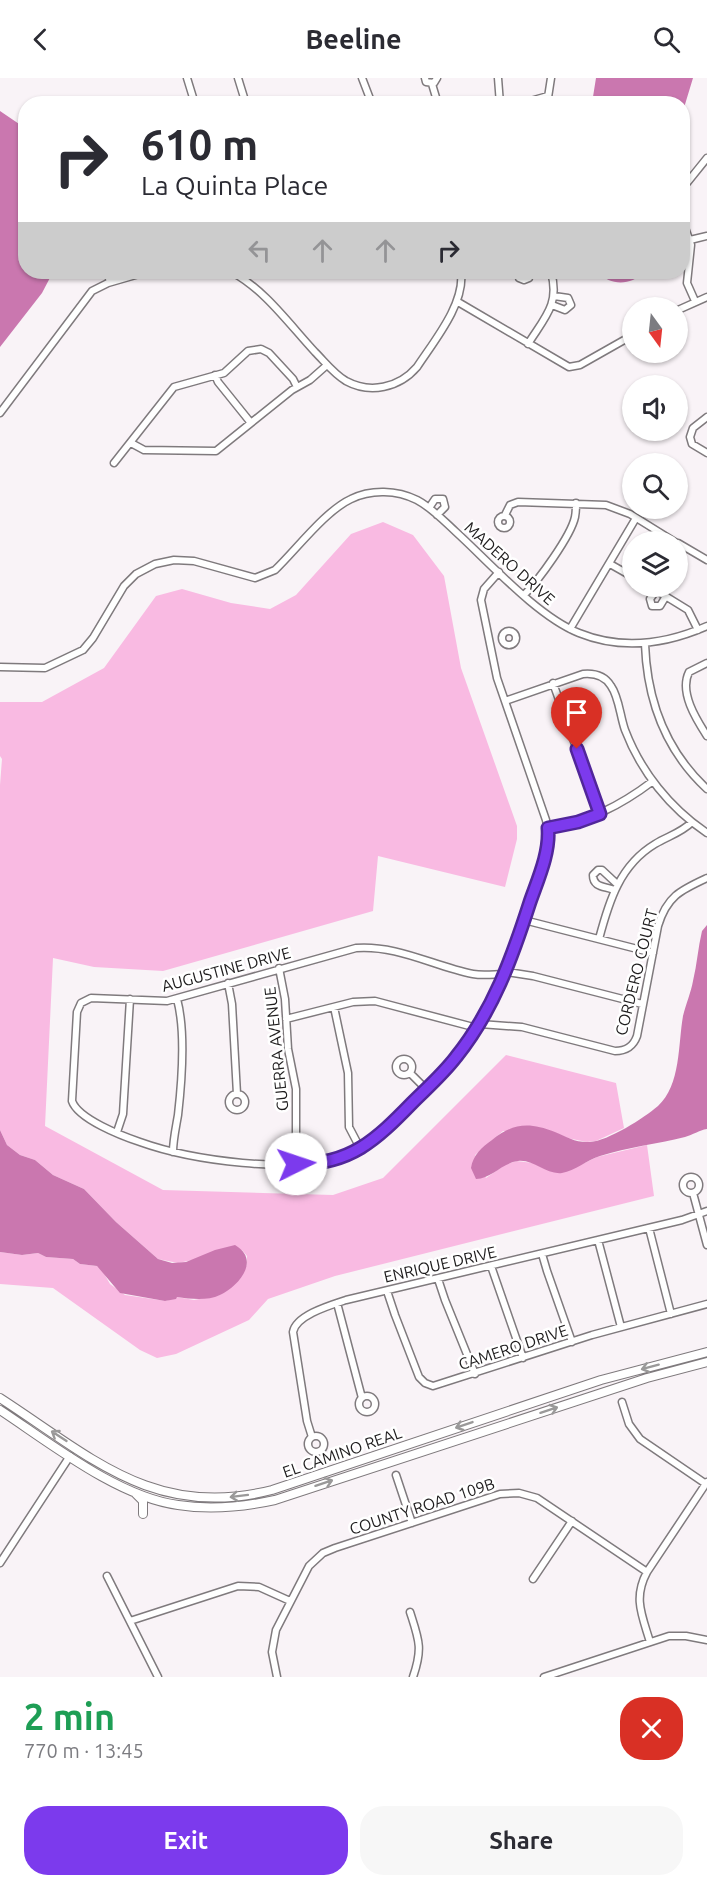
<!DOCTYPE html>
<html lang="en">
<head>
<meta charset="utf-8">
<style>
  body { margin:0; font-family:Ubuntu,sans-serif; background:#f7f7f7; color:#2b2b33; height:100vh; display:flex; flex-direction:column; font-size:22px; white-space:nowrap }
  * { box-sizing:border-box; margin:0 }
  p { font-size:20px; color:#7c7c81 }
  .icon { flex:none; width:33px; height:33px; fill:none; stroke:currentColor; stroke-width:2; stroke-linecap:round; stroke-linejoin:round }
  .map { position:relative; height:1599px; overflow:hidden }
  .details { display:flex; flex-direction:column; background:#fff; flex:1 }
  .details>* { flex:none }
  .top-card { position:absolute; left:18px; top:18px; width:672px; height:183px; border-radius:24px; box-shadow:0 2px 4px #0004; background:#fff; color:#2b2b33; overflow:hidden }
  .needle { width:39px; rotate:165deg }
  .buttons { position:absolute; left:622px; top:219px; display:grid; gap:12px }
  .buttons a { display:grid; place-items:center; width:66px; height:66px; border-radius:50%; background:#fff; box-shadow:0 2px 4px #0004; font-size:30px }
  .pin { position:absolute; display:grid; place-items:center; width:51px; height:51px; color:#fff; margin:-62px -26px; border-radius:50% 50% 50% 0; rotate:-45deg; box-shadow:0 0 6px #0007 }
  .pin .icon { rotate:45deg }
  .me { position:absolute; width:66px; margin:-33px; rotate:86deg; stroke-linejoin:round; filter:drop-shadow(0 0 4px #0008) }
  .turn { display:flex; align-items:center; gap:21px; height:126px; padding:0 24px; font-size:27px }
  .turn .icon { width:78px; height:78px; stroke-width:2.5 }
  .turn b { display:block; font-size:42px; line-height:51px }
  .lanes { display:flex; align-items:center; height:57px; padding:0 24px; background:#0003; justify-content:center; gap:30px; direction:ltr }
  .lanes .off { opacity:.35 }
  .round { display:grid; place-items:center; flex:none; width:63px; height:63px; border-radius:24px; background:#f7f7f7 }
  .overview { display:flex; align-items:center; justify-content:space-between; height:102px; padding:0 24px }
  h1 { font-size:36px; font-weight:700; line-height:45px; color:#1e9e55 }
  .primary-button { display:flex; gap:12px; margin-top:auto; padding:12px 24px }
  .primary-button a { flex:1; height:69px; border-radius:24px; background:#7c3aed; color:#fff; font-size:24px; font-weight:700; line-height:69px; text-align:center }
  .primary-button a+a { background:#f7f7f7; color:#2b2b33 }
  header { display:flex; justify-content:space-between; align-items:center; height:78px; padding:0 24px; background:#fff; font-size:27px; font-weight:700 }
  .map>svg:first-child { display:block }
  .green { fill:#f9bae2 }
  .water { fill:#ca77af }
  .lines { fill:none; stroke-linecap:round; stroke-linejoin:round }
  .minor-casing { stroke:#7f7a7d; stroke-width:9 }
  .major-casing { stroke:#7f7a7d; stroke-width:10 }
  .minor { stroke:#fff; stroke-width:6 }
  .major { stroke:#fff; stroke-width:8 }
  .oneway { stroke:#9a9999 }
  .route-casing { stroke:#51269a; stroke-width:15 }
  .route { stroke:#7c3aed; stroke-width:10 }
  .labels { text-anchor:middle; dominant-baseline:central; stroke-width:5; stroke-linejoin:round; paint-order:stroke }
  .street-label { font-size:16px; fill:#1e1c1d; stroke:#fff }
</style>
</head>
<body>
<header><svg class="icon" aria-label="back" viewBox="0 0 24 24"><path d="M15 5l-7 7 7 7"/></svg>Beeline<svg class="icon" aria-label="search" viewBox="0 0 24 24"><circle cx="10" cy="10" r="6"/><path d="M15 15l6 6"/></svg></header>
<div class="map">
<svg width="707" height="1599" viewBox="0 0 707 1599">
  <rect width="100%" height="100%" fill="#f9f3f7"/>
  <path class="green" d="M 383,444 L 413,457 L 444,498 L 461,590 L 517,748 L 517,761 L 505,809 L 378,778 L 373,833 L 163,893 L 94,889 L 53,880 L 45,1048 L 163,1112 L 333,1117 L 383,1100 L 506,977 L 616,1005 L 624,1050 L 596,1063 L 587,1064 L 567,1060 L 554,1054 L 503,1053 L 475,1077 L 486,1100 L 506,1086 L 517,1083 L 533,1085 L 548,1092 L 572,1091 L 597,1079 L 647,1067 L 654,1118 L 335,1198 L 268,1221 L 249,1242 L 176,1276 L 157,1280 L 140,1272 L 53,1210 L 0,1206 L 0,1174 L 22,1177 L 38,1175 L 46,1179 L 73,1181 L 80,1186 L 97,1188 L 102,1192 L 110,1206 L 125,1217 L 166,1223 L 177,1219 L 194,1222 L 220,1217 L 247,1187 L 247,1178 L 242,1172 L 178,1185 L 158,1181 L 116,1144 L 84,1111 L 53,1097 L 35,1082 L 20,1077 L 7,1067 L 0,1052 L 0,707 L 2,681 L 0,678 L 0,624 L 42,624 L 104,590 L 156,518 L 182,511 L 231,525 L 270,531 L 296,517 L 351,456 Z"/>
  <path class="water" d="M 596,0 L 693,0 L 683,33 L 682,26 L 592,25 Z
    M 0,33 L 25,50 L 26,194 L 53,194 L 42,215 L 0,269 Z
    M 599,194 L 643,194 C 632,208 609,208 599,194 Z
    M 707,847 L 707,1051 C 699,1052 693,1057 685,1059 C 657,1066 628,1069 600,1078 C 587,1082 575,1093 562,1095 C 546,1097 534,1081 518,1083 C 502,1085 492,1100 476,1101 L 471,1090 C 473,1077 482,1069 492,1062 C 513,1045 529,1044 555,1054 C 567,1059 576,1065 590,1064 C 608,1063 644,1040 658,1028 C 681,1007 678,966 683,938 C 686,926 691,914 693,903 C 697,886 698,870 702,853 Z
    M 0,1052 L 7,1067 L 20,1077 L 35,1082 L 53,1097 L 84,1111 L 116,1144 L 158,1181 L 172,1185 L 186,1184 L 215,1172 L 235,1167 C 261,1182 239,1208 220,1217 C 207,1223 191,1221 177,1219 L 176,1221 L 165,1223 L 120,1215 L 97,1188 L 80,1186 L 73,1181 L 46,1179 L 38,1175 L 22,1177 L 0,1174 Z"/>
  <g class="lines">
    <defs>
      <path id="minor" d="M 187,0 L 195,26
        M 238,0 L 246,26
        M 362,0 L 372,26
        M 425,0 L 426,4 L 434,5 L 437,0
        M 498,0 L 500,26
        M 432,6 L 438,26
        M 520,26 L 548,18
        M 547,26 L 551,0
        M 682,111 L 707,80
        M 682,141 L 691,167 L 687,205 L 695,223
        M 690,162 L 707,158
        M 107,194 L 110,204
        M 232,194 C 265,212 289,246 315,274 C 325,284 334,296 346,303 C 370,316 399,310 417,289 C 434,263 465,226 461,194
        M 518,194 L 519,200 L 524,202 L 529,200 L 530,194
        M 458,224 L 569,289 L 580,287 L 633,257
        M 552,227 L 565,232 L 571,227 L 568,220 L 554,218
        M 678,232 L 707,219
        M 528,266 C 545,239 560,226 551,194
        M 215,297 L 218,304 L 251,345
        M 0,335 L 92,213 L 108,205 L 146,194
        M 707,339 L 693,350 L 690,359 L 692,366 L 707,375
        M 131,365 L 144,372 L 216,373 L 292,312 L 310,302 L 327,287
        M 114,385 L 174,309 L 224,295 L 248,273 L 261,271 L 269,275 L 293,301 L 297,309
        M 429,430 L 435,421 L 443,421 L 445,429 L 437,437
        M 505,437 L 510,427 L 518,424 L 606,427 L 630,436 L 675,464
        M498 444a6 6 0 1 1 12 0a6 6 0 1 1-12 0Z
        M 678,465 L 707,482
        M 610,486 L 633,499
        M 499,494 L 484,511 L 481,522 L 497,600 L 546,742 C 554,771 530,826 520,855 C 505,900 486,942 456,979 C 442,997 425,1013 409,1029 C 389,1048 371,1068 345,1078 C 295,1097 190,1082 140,1064 C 122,1058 78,1041 72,1023 L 77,934 L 81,925 L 91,920 L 167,923 L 356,870 C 398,867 433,888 473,896 C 484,898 495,896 506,896
        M 649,508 L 688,532 L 698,552
        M 656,513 L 650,521 L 652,528 L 660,528 L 666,518
        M 524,517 C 538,503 571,458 575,439 C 576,434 576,429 576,425
        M 570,551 L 636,440
        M502 560a7 7 0 1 1 14 0a7 7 0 1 1-14 0Z
        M 645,566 C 647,621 665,672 707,711
        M 707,585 L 689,594 C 679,614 696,641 707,658
        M 0,589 L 45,590 L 83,572 L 93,560 L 124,508 L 136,496 L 155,486 L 174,482 L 194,483 L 255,500 L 275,492 C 296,472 325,433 351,421 C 371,411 397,412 417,422 C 432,430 444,443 456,454 C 490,485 537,538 579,555 C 621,572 666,566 707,548
        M 553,605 L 600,736
        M 505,623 L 583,596 C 594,595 605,598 611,608 C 619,619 620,638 625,652 C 641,694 670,730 707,755
        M 548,750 C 588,744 620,728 653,703
        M 614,812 C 605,808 593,810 593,797 L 598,792 L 602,792 L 617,806
        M 524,842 L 653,875
        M 599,861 C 609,823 620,787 655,766 C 668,758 681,755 692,744
        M 279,890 L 285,921 L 288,971 L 296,1011 L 296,1086
        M 507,894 L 533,898 L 642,926
        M 228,905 L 232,926 L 237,1016
        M 334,929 L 348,995 L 349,1049 L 360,1070
        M 286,941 L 353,924 L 375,923 L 477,950
        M 480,946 L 522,949 L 615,973 C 626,973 633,969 637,958 L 658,848 C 667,818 681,812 707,800
        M396 989a8 8 0 1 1 16 0a8 8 0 1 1-16 0Z
        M 410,995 L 426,1011
        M229 1024a8 8 0 1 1 16 0a8 8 0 1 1-16 0Z
        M 117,1054 L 123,1036 L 130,921
        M 173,1074 C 173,1062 176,1049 178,1037 C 182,1002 186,954 177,921
        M683 1107a8 8 0 1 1 16 0a8 8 0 1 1-16 0Z
        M 693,1115 L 707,1167
        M 649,1150 L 671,1236
        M 598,1162 L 621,1249
        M 542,1176 L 547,1193 L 572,1264
        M 491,1188 L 523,1280
        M 438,1201 L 445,1222 L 475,1296
        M 387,1213 L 395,1237 L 419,1299 L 425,1305 L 433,1308 L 592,1257 L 707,1226
        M 337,1225 L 362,1320
        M359 1326a8 8 0 1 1 16 0a8 8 0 1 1-16 0Z
        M 622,1324 L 629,1346 L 640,1361 L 706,1406
        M308 1366a8 8 0 1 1 16 0a8 8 0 1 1-16 0Z
        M 312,1359 L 307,1343 L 293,1254 C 296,1237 331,1227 346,1222 L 682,1142 L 707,1133
        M 396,1397 L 412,1445
        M 0,1485 L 70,1378
        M 107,1498 L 158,1599
        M 533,1501 L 572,1443
        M 410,1534 C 419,1562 423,1570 413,1599
        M 130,1543 L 238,1508 L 259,1509 L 290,1523
        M 650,1564 C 642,1537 633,1520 647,1494 L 707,1404
        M 277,1599 L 272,1574 L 276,1552 L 309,1488 L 323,1475 L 335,1470 L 500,1416 L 519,1415 L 537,1420 L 647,1494
        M 544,1599 L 669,1558 L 686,1558 L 707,1562"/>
      <path id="major" d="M 0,1320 C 91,1379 155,1442 272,1412 L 601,1302 L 707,1274
        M 0,1332 C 50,1365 118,1419 178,1427 C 210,1432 243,1429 275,1422 L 647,1300 L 707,1284
        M 136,1416 L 143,1423 L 143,1436"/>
    </defs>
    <use href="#minor" class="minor-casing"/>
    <use href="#major" class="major-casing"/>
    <use href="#minor" class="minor"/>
    <use href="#major" class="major"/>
  </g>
  <defs><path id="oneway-shaft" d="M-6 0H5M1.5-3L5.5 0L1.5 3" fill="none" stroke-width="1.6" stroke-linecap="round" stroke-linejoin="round" transform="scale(1.5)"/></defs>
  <g class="oneway">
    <use href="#oneway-shaft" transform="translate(650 1289) rotate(165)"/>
    <use href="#oneway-shaft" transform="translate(549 1332) rotate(-18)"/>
    <use href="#oneway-shaft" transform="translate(464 1347) rotate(161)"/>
    <use href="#oneway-shaft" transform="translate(59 1358) rotate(-147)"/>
    <use href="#oneway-shaft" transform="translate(324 1405) rotate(-18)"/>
    <use href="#oneway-shaft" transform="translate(239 1418) rotate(173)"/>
  </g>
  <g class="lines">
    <defs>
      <path id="route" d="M 296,1086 C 350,1087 376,1062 412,1025 C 427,1010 443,996 456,979 C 493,933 512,880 530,824 C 538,801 550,775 548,750 L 578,744 L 600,736 L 577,671"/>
    </defs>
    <use href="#route" class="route-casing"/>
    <use href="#route" class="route"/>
  </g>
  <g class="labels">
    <g class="street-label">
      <text transform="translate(510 485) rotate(42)">MADERO DRIVE</text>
      <text transform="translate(226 891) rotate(-15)">AUGUSTINE DRIVE</text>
      <text transform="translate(636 894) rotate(-76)">CORDERO COURT</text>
      <text transform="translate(276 971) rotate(-96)">GUERRA AVENUE</text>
      <text transform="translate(440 1186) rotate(-13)">ENRIQUE DRIVE</text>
      <text transform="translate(513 1269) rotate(-18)">CAMERO DRIVE</text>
      <text transform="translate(342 1374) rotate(-19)">EL CAMINO REAL</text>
      <text transform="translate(422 1428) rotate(-18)">COUNTY ROAD 109B</text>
    </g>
  </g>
</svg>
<div class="buttons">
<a><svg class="needle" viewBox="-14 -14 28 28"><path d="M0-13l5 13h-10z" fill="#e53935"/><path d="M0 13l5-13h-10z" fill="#7c7c81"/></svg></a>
<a><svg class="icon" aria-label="sound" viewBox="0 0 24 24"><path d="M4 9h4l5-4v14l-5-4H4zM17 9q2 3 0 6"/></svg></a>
<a><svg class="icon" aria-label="search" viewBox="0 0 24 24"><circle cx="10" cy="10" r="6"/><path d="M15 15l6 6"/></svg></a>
<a><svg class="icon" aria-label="layers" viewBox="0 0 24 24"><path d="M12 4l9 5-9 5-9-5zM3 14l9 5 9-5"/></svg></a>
</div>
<div class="pin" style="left:577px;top:671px;background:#d93025"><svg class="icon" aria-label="arrive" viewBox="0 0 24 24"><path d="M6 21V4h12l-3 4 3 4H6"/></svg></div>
<svg class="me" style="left:296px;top:1086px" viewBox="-20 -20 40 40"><circle r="19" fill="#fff"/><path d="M0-13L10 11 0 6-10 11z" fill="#7c3aed"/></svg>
<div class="top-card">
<div class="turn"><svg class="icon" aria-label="right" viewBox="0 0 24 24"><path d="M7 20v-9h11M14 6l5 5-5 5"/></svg><div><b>610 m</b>La Quinta Place</div></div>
<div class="lanes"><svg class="icon off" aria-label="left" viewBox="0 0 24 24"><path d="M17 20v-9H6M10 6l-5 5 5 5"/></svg><svg class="icon off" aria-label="ahead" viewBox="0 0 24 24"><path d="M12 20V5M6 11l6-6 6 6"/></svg><svg class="icon off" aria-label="ahead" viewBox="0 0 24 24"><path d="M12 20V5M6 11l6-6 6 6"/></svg><svg class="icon" aria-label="right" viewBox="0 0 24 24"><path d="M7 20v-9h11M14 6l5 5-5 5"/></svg></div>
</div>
</div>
<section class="details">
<div class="overview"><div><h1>2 min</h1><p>770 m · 13:45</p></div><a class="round" style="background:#d93025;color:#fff"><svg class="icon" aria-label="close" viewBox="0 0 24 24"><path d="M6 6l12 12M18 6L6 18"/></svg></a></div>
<div class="primary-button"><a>Exit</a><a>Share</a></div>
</section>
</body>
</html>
